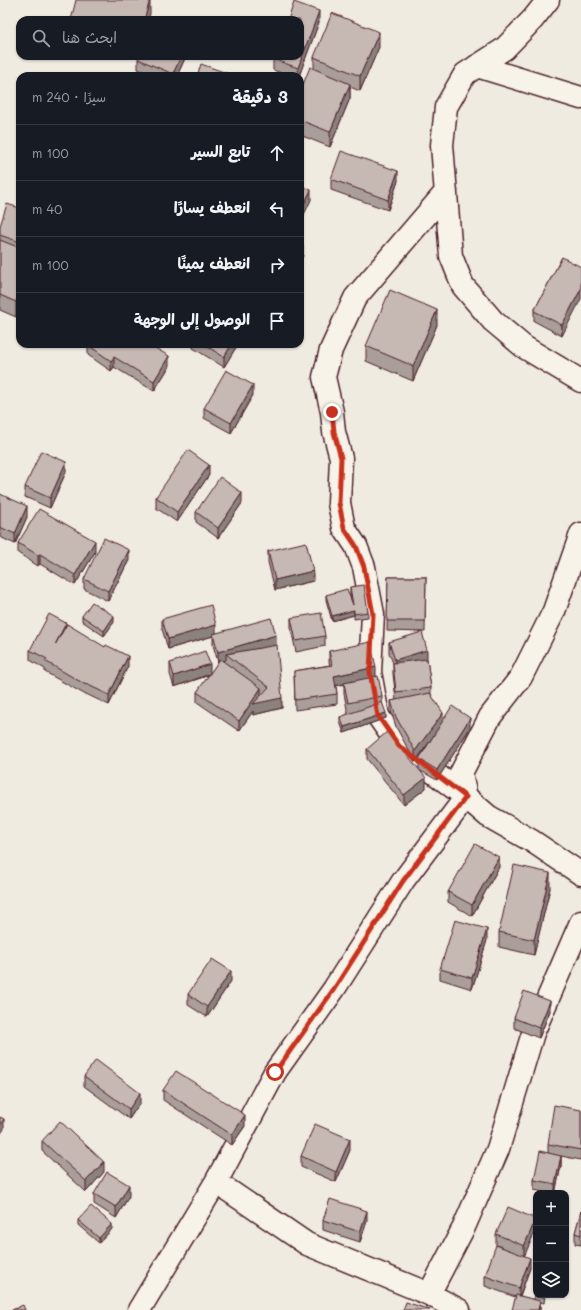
<!DOCTYPE html>
<html lang="ar">
<head>
<meta charset="utf-8">
<style>
	:root { --surface:#171b24; --page:#242831; --text:#f1f3f6; --muted:#9ea1a6; --line:#363941 }
	body { margin:0; font-family:Mali,"Playpen Sans Arabic",sans-serif; background:var(--page); color:var(--text); direction:rtl }
	.controls { position:absolute; right:12px; bottom:12px; display:grid; overflow:hidden; border-radius:8px; box-shadow:0 1px 3px #0004 }
	.controls button { width:36px; height:36px; display:grid; place-items:center; padding:0; border:0; border-bottom:1px solid var(--line); background:var(--surface); color:var(--text); font:20px sans-serif }
	.stop { position:absolute; width:12px; height:12px; margin:-9px; border:3px solid #c8321e; border-radius:50%; background:#fff }
	.stop.end { background:#c8321e; border-color:#fff; box-shadow:0 1px 4px #0008 }
	.list { margin:0; padding:0; list-style:none }
	h2 { display:flex; justify-content:space-between; align-items:center; height:52px; margin:0; padding:0 16px; font-size:17px }
	h2 small { font-size:13px; font-weight:400; color:var(--muted) }
	.list li { display:grid; grid-template-columns:26px 1fr auto; gap:12px; align-items:center; box-sizing:border-box; height:56px; padding:0 16px; border-top:1px solid var(--line) }
	.list b { display:block; font-size:15px; white-space:nowrap }
	.list em { font-size:13px; font-style:normal; color:var(--muted) }
	.icon { flex:none; width:22px; height:22px; fill:none; stroke:currentColor; stroke-width:2; stroke-linecap:round; stroke-linejoin:round }
	.map { position:relative; flex:none; width:581px; height:1310px; overflow:hidden; direction:ltr }
	.search { position:absolute; background:var(--surface); box-shadow:0 1px 3px #0004; left:16px; top:16px; width:288px; height:44px; display:flex; align-items:center; gap:10px; box-sizing:border-box; padding:0 14px; border-radius:12px; color:var(--muted); font-size:15px }
	.panel { position:absolute; background:var(--surface); box-shadow:0 1px 3px #0004; left:16px; top:72px; width:288px; height:276px; border-radius:12px; direction:rtl }
	.map>svg:first-child { display:block }
</style>
</head>
<body>
<div class="map">
<svg width="581" height="1310" viewBox="0 0 581 1310">
	<rect width="100%" height="100%" fill="#f0ebe0"/>
	<filter id="ink" filterUnits="userSpaceOnUse"><feTurbulence type="fractalNoise" baseFrequency=".025" numOctaves="2"/><feDisplacementMap in="SourceGraphic" scale="8" xChannelSelector="R" yChannelSelector="G"/><feConvolveMatrix kernelMatrix="1 2 1 2 8 2 1 2 1" color-interpolation-filters="sRGB"/></filter>
	<g filter="url(#ink)">
		<g fill="none" stroke-linecap="round" stroke-linejoin="round">
			<g stroke="#4a1f2b" stroke-width="25">
				<path id="street" d="M548,0L533,19L504,49L465,74L446,107L442,145L451,256L463,286L493,321L524,347L581,381
					M477,66L581,98
					M581,534L554,611L521,677L490,717L461,773L466,797L488,816L532,841L581,874
					M216,1182L307,1244L429,1294L459,1310
					M429,1294L464,1227L498,1149L533,1033L581,922
					M139,1310L216,1182L275,1072L334,989L403,881L466,797L399,746L378,716L370,672L373,614L364,567L356,546L344,528L339,503L341,458L334,432L332,412L324,377L331,350L355,298L446,192"/>
			</g>
			<use href="#street" stroke="#f7f3e8" stroke-width="22"/>
		</g>
		<path fill="#aa9e9a" stroke="#4a1f2b" d="M319,22L299,76H290L273,70V59Z
			M379,47L360,91L350,87V98L330,147L300,135V92L314,69V57Z
			M186,56L177,76H154L138,69V59Z
			M331,179L398,181L388,210L331,190Z
			M20,208V308L16,317L0,310V226Z
			M562,257V336L534,321V311Z
			M437,325L413,381L366,361V346Z
			M193,344H238L224,367L193,348Z
			M88,345L169,367L154,391L114,367L111,371L88,355Z
			M253,395L231,433L204,418V408Z
			M66,472L50,508L25,497V487Z
			M209,475L177,522L156,508V497Z
			M0,494L27,517L15,544L0,537Z
			M242,503L218,538L196,522V512Z
			M18,543L95,552L75,585L40,564L38,566L18,553Z
			M268,551L313,581L275,590L268,562Z
			M129,560L108,601L84,589V579Z
			M388,577H426L425,632L387,631Z
			M350,587L368,612V617L354,619V615L332,621L326,600V595L351,600L350,593Z
			M82,616L114,622L104,636L82,621Z
			M291,618L325,636V646L296,652L291,629Z
			M162,619L216,633L276,645L282,708L253,715V711L239,731L197,702V692L210,675L174,687L170,674V663L210,674L218,662L213,645V636L168,649L162,629Z
			M66,626L128,666L109,705L86,694V695L45,672V669L30,660V650Z
			M389,642L427,659L431,688V694L443,721L470,728L437,780L419,770L426,788L404,805L367,759V749L419,769V759L432,738L415,762L396,727L391,711V701L396,700L393,674V663L389,653Z
			M329,651L376,677L382,696V703L386,718L344,733L340,722V717L353,713L348,714L344,694V684L336,686L337,694V704L295,710L294,671L330,665L329,662Z
			M499,867L472,916L448,902V892Z
			M550,888L534,955L499,947V932Z
			M487,940L472,989L440,979V969Z
			M231,981L207,1017L188,1005V994Z
			M550,1011L539,1038L514,1028V1018Z
			M84,1076L140,1103L129,1119L84,1086Z
			M163,1090L245,1126L232,1145L163,1100Z
			M581,1110V1160L561,1156V1166L555,1193H547L534,1190V1180L548,1153V1144Z
			M42,1141L104,1172L86,1192L42,1151Z
			M350,1150L336,1182L301,1167V1156Z
			M94,1194L129,1196L116,1218L94,1204Z
			M581,1211V1245L575,1244V1233Z
			M78,1220L112,1229L99,1243L78,1225Z
			M323,1220L367,1221L360,1242L323,1230Z
			M536,1229L524,1255L530,1268L520,1296L534,1300V1296L545,1295L544,1303L540,1302V1310L515,1297L485,1286V1276L503,1247L496,1245V1234Z"/>
		<path fill="#8b817d" stroke="#4a1f2b" d="M150,0V14L148,20H144Z
			M319,11V22L299,76H298V68Z
			M379,32V47L360,91V76Z
			M181,56H186L177,76H173V74Z
			M350,84V98L330,147V132Z
			M398,171V181L388,210V200Z
			M311,190V200L300,223V212Z
			M303,246V256L300,261V251Z
			M581,289V299L562,336V325Z
			M20,293V308L16,317V302Z
			M437,310V325L413,381V366Z
			M232,344H238L224,367V357Z
			M169,356V367L154,391V381Z
			M114,357V367L111,371V361Z
			M253,385V395L231,433V423Z
			M66,462V472L50,508V498Z
			M209,465V475L177,522V512Z
			M242,493V503L218,538V528Z
			M27,506V517L15,544V534Z
			M95,541V552L75,585V575Z
			M129,550V560L108,601V591Z
			M40,554V564L38,566V555Z
			M313,571V581L275,590V580Z
			M354,610V615L332,621V616Z
			M114,616V622L104,636V631Z
			M66,623V633L55,645Z
			M216,625V635L213,634V636L168,649V639Z
			M276,635V646L226,654V660L218,663V652Z
			M427,650V660L395,670V660Z
			M128,656V666L109,705V695Z
			M210,664V674L174,687V676Z
			M376,667V677L334,686V676Z
			M261,688V698H282V708L253,715V711L239,731V721Z
			M386,713V718L344,733V727Z
			M443,713V723L415,762V751Z
			M470,718V728L437,780V770Z
			M426,778V788L404,805V795Z
			M499,857V867L472,916V905Z
			M550,873V888L534,955V940Z
			M487,929V940L472,989V978Z
			M231,971V981L207,1017V1007Z
			M550,1001V1011L539,1038V1028Z
			M140,1093V1103L129,1119V1109Z
			M245,1115V1126L232,1145V1135Z
			M4,1119V1129L0,1135V1125Z
			M350,1139V1150L336,1182V1172Z
			M561,1156V1166L555,1193V1184Z
			M104,1162V1172L86,1192V1181Z
			M129,1185V1196L116,1218V1207Z
			M367,1211V1221L360,1242V1232Z
			M536,1219V1229L524,1257V1246Z
			M112,1224V1229L99,1243V1238Z
			M530,1258V1268L519,1298V1288Z
			M540,1301V1310H538Z"/>
		<path fill="#c6b8b3" stroke="#4a1f2b" d="M76,0H150L144,20H71Z
			M294,2L319,11L298,68L273,59L274,56H300V20H288Z
			M332,13L379,32L360,76L314,57Z
			M139,56H181L173,74L138,59Z
			M201,64L235,76H197Z
			M310,67L350,84L330,132L300,120V92Z
			M135,71L143,76H131Z
			M341,151L398,171L388,200L331,179Z
			M300,185L311,190L300,212Z
			M7,204L20,208V242L0,235V226Z
			M0,240L20,248V293L16,302L0,295Z
			M300,243L303,246L300,251Z
			M562,257L581,267V289L562,325L534,311Z
			M390,290L437,310L413,366L366,346Z
			M88,344H148L169,356L154,381L114,357L111,361L88,345Z
			M203,344H232L224,357Z
			M226,370L253,385L231,423L204,408Z
			M188,450L209,465L177,512L156,497Z
			M41,451L66,462L50,498L25,487Z
			M220,477L242,493L218,528L196,512Z
			M0,494L27,506L15,534L0,527Z
			M39,509L95,541L75,575L40,554L38,555L18,543Z
			M104,538L129,550L108,591L84,579Z
			M306,542L313,571L275,580L268,551Z
			M388,577H426L425,621H387Z
			M364,585L368,612L354,614V610L332,616L326,595L347,589L353,605L350,587Z
			M92,602L114,616L104,631L82,616Z
			M211,605L216,625L168,639L162,619Z
			M321,613L325,636L296,641L291,618Z
			M49,614L66,623L55,645L67,624L105,647L106,645L128,656L109,695L86,684V685L45,661L47,659L30,650Z
			M271,618L276,635L218,652L213,634Z
			M422,632L427,650L395,660L389,642Z
			M370,642L376,667L334,676L337,694L295,700L294,671L332,665L329,651Z
			M277,645L282,698L253,704L269,687L226,654Z
			M205,651L210,664L174,676L170,663Z
			M220,659L261,688L239,721L197,692Z
			M427,659L431,688L396,692L393,663Z
			M378,676L382,696L348,703L344,683Z
			M430,693L443,713L415,751L396,717L391,701Z
			M382,702L386,713L344,727L340,717Z
			M452,706L470,718L437,770L419,759Z
			M388,731L426,778L404,795L367,749Z
			M475,844L499,857L472,905L448,892Z
			M514,865L550,873L534,940L499,932Z
			M455,920L487,929L472,978L440,969Z
			M212,959L231,971L207,1007L188,994Z
			M524,991L550,1001L539,1028L514,1018Z
			M96,1060L140,1093L129,1109L84,1076Z
			M176,1071L245,1115L232,1135L163,1090Z
			M554,1105L581,1110V1150L548,1144Z
			M0,1117L4,1119L0,1125Z
			M60,1121L104,1162L86,1181L42,1141Z
			M315,1124L350,1139L336,1172L301,1156Z
			M540,1151L561,1156L555,1184L534,1180Z
			M107,1172L129,1185L116,1207L94,1194Z
			M330,1199L367,1211L360,1232L323,1220Z
			M91,1206L112,1224L99,1238L78,1220Z
			M508,1207L536,1219L524,1246L496,1234Z
			M581,1211V1235L575,1233Z
			M496,1245L530,1258L519,1288L485,1276Z
			M536,1287V1295H544V1297L534,1296Z
			M516,1295L540,1301L538,1310H512Z
			M406,1302L430,1310H403Z
			M23,1305L25,1310H12Z"/>
	</g>
	<g fill="none" stroke-linecap="round" stroke-linejoin="round" filter="url(#ink)">
		<path stroke="#c8321e" stroke-width="5" d="M275,1072L334,989L403,881L466,797L399,746L378,716L370,672L373,614L364,567L356,546L344,528L339,503L341,458L334,432L332,412"/>
	</g>
</svg>
<div class="controls">
<button>+</button>
<button>−</button>
<button><svg class="icon" aria-label="layers" viewBox="0 0 24 24"><path d="M12 4l9 5-9 5-9-5zM3 14l9 5 9-5"/></svg></button>
</div>
<div class="stop" style="left:275px;top:1072px"></div>
<div class="stop end" style="left:332px;top:412px"></div>
<div class="search"><svg class="icon" aria-label="search" viewBox="0 0 24 24"><circle cx="10" cy="10" r="6"/><path d="M15 15l6 6"/></svg>ابحث هنا</div>
<section class="panel">
<h2>3 دقيقة<small>سيرًا · 240 m</small></h2>
<ul class="list">
<li><svg class="icon" aria-label="ahead" viewBox="0 0 24 24"><path d="M12 20V5M6 11l6-6 6 6"/></svg><div><b>تابع السير</b></div><em>100 m</em></li>
<li><svg class="icon" aria-label="left" viewBox="0 0 24 24"><path d="M17 20v-9H6M10 6l-5 5 5 5"/></svg><div><b>انعطف يسارًا</b></div><em>40 m</em></li>
<li><svg class="icon" aria-label="right" viewBox="0 0 24 24"><path d="M7 20v-9h11M14 6l5 5-5 5"/></svg><div><b>انعطف يمينًا</b></div><em>100 m</em></li>
<li><svg class="icon" aria-label="arrive" viewBox="0 0 24 24"><path d="M6 21V4h12l-3 4 3 4H6"/></svg><div><b>الوصول إلى الوجهة</b></div></li>
</ul>
</section>
</div>
</body>
</html>
